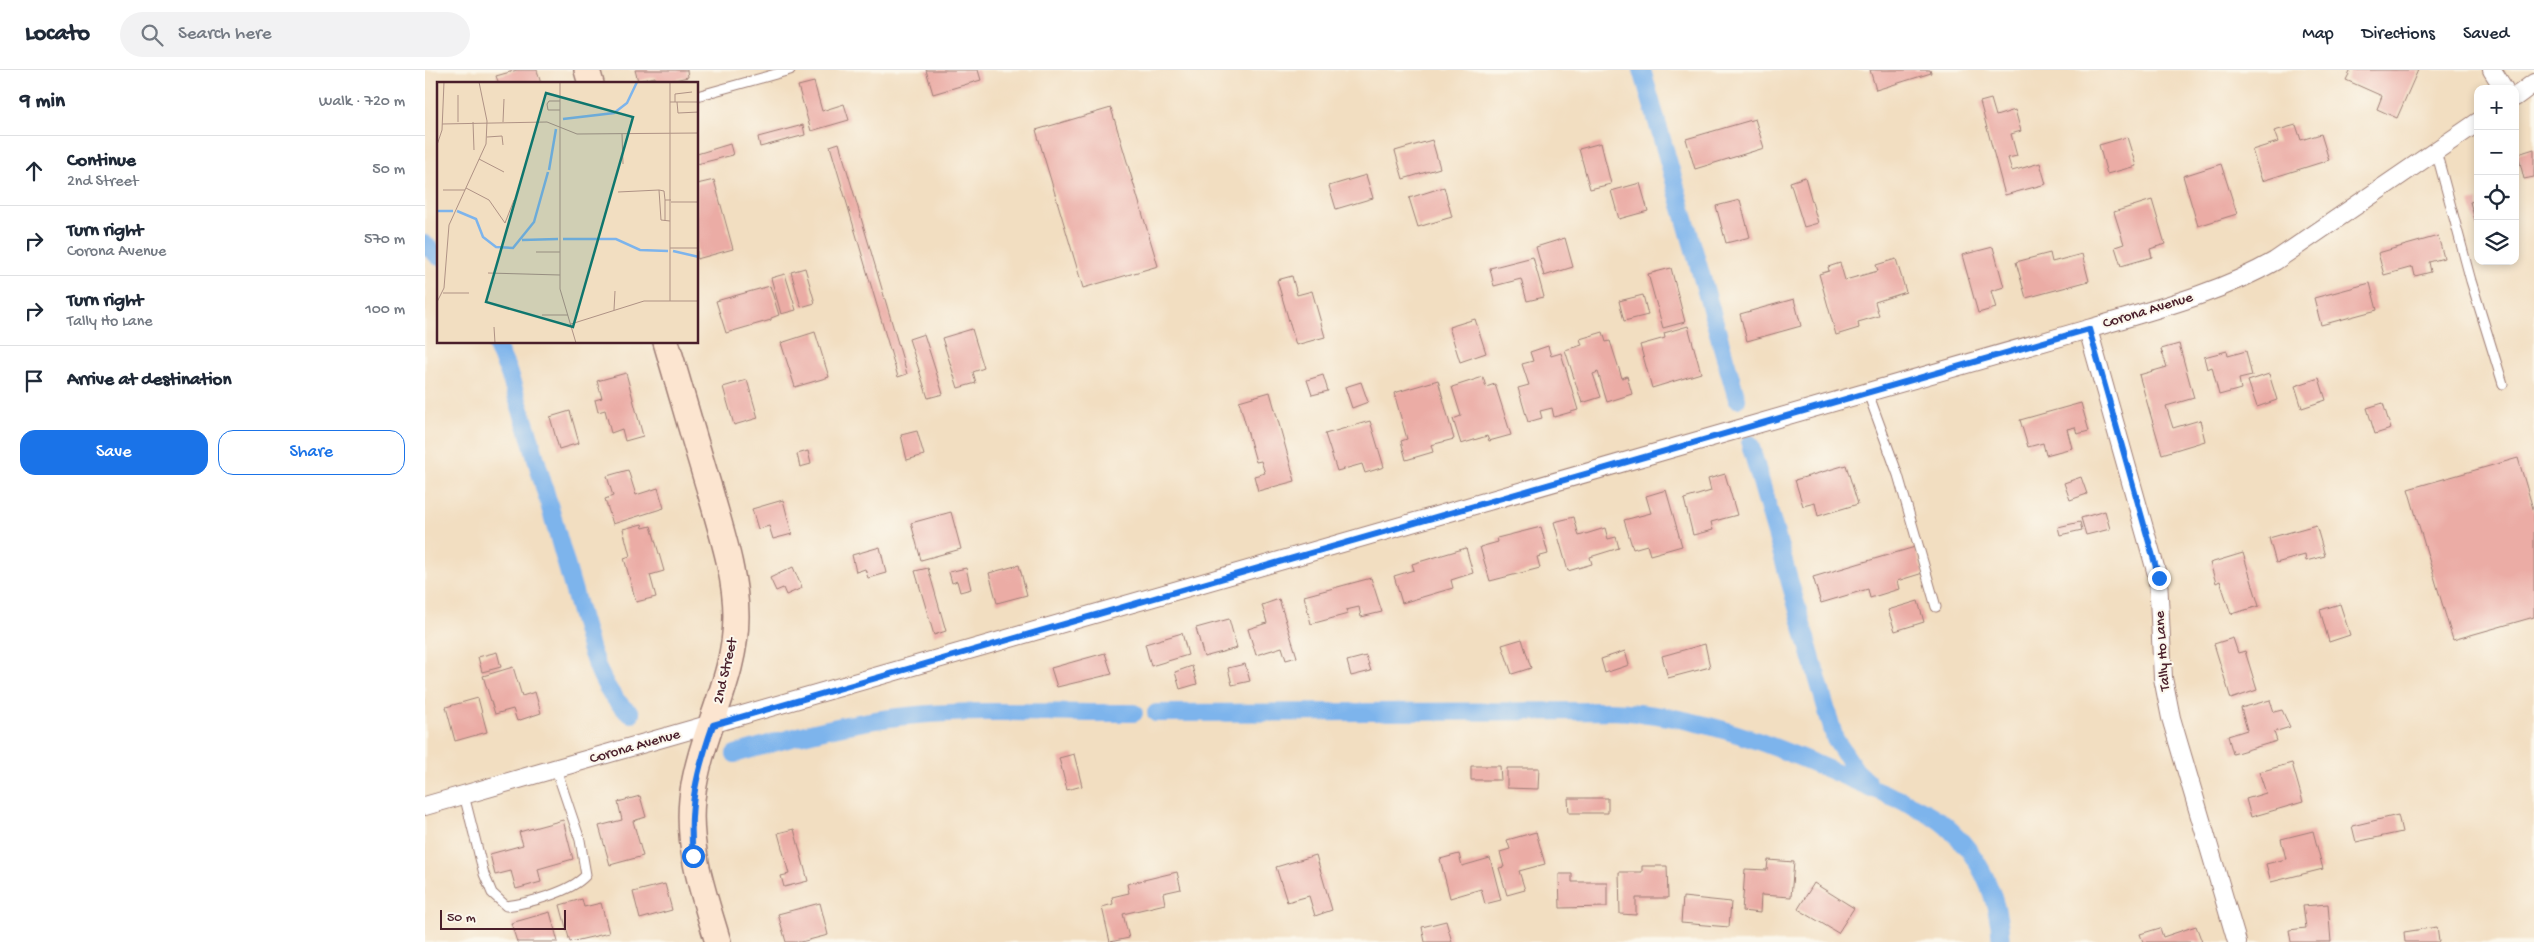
<!DOCTYPE html>
<html lang="en">
<head>
<meta charset="utf-8">
<style>
	:root { --surface:#fff; --page:#f2f2f3; --text:#1f2937; --muted:#747a83; --line:#e0e1e3; --accent:#1a73e8 }
	body { margin:0; font-family:"Gochi Hand",sans-serif; background:var(--page); color:var(--text) }
	.controls { position:absolute; right:15px; top:15px; display:grid; overflow:hidden; border-radius:10px; box-shadow:0 2px 8px #0003 }
	.controls button { width:45px; height:45px; display:grid; place-items:center; padding:0; border:0; border-bottom:1px solid var(--line); background:var(--surface); color:var(--text); font:25px sans-serif }
	.scale { position:absolute; left:15px; bottom:12px; width:126px; box-sizing:border-box; padding-left:5px; border:2px solid #4a1f2b; border-top:0; font-size:14px; line-height:18px; white-space:nowrap; color:#4a1f2b; -webkit-text-stroke:4px #fbf7ec; paint-order:stroke }
	.stop { position:absolute; width:15px; height:15px; margin:-11px; border:4px solid #1a73e8; border-radius:50%; background:#fff }
	.stop.end { background:#1a73e8; border-color:#fff; box-shadow:0 1px 5px #0008 }
	.list { margin:0; padding:0; list-style:none }
	h2 { display:flex; justify-content:space-between; align-items:center; height:65px; margin:0; padding:0 20px; font-size:21px }
	h2 small { font-size:16px; font-weight:400; color:var(--muted) }
	.list li { display:grid; grid-template-columns:32px 1fr auto; gap:15px; align-items:center; box-sizing:border-box; height:70px; padding:0 20px; border-top:1px solid var(--line) }
	.list b { display:block; font-size:19px; white-space:nowrap }
	.list p { margin:0; font-size:16px; white-space:nowrap; color:var(--muted) }
	.list em { font-size:16px; font-style:normal; color:var(--muted) }
	.actions { display:flex; gap:10px; padding:15px 20px }
	.actions a { flex:1; padding:11px 0; border:1px solid var(--accent); border-radius:15px; text-align:center; font-size:18px; color:var(--accent) }
	.actions .main { background:var(--accent); color:#fff }
	.icon { flex:none; width:28px; height:28px; fill:none; stroke:currentColor; stroke-width:2; stroke-linecap:round; stroke-linejoin:round }
	.map { position:relative; flex:none; width:2109px; height:872px; overflow:hidden }
	header { display:flex; align-items:center; gap:30px; box-sizing:border-box; height:70px; padding:0 25px; background:var(--surface); border-bottom:1px solid var(--line) }
	header strong { font-size:24px }
	nav { display:flex; gap:28px; margin-inline-start:auto; font-size:18px }
	.search { width:350px; height:45px; background:var(--page); display:flex; align-items:center; gap:12px; box-sizing:border-box; padding:0 18px; border-radius:28px; color:var(--muted); font-size:19px }
	main { display:flex }
	aside { flex:1; background:var(--surface) }
	.map>svg:first-child { display:block }
</style>
</head>
<body>
<header>
<strong>Locato</strong>
<div class="search"><svg class="icon" aria-label="search" viewBox="0 0 24 24"><circle cx="10" cy="10" r="6"/><path d="M15 15l6 6"/></svg>Search here</div>
<nav><a>Map</a><a>Directions</a><a>Saved</a></nav>
</header>
<main>
<aside>
<h2>9 min<small>Walk · 720 m</small></h2>
<ul class="list">
<li><svg class="icon" aria-label="ahead" viewBox="0 0 24 24"><path d="M12 20V5M6 11l6-6 6 6"/></svg><div><b>Continue</b><p>2nd Street</p></div><em>50 m</em></li>
<li><svg class="icon" aria-label="right" viewBox="0 0 24 24"><path d="M7 20v-9h11M14 6l5 5-5 5"/></svg><div><b>Turn right</b><p>Corona Avenue</p></div><em>570 m</em></li>
<li><svg class="icon" aria-label="right" viewBox="0 0 24 24"><path d="M7 20v-9h11M14 6l5 5-5 5"/></svg><div><b>Turn right</b><p>Tally Ho Lane</p></div><em>100 m</em></li>
<li><svg class="icon" aria-label="arrive" viewBox="0 0 24 24"><path d="M6 21V4h12l-3 4 3 4H6"/></svg><div><b>Arrive at destination</b></div></li>
</ul>
<div class="actions"><a class="main">Save</a><a>Share</a></div>
</aside>
<div class="map">
<svg width="2109" height="872" viewBox="0 0 2109 872">
	<rect width="100%" height="100%" fill="#fbf7ec"/>
	<filter id="ink" filterUnits="userSpaceOnUse"><feTurbulence type="fractalNoise" baseFrequency=".02" numOctaves="2"/><feDisplacementMap in="SourceGraphic" scale="10" xChannelSelector="R" yChannelSelector="G"/><feConvolveMatrix kernelMatrix="1 2 1 2 8 2 1 2 1" color-interpolation-filters="sRGB"/></filter>
	<filter id="wash" filterUnits="userSpaceOnUse"><feTurbulence type="fractalNoise" baseFrequency=".0096" numOctaves="4" result="noise"/><feDisplacementMap in="SourceGraphic" scale="20" xChannelSelector="R" yChannelSelector="G"/><feGaussianBlur stdDeviation="1.12" result="paint"/><feColorMatrix in="noise" values="0 0 0 0 0 0 0 0 0 0 0 0 0 0 0 0 0 1.4 0 .05"/><feComposite in="paint" operator="in"/></filter>
	<g filter="url(#wash)">
		<rect width="100%" height="100%" fill="#f2dec1"/>
		<g fill="none" stroke-linecap="round" stroke-linejoin="round">
			<path stroke="#7db4ec" stroke-width="18" d="M1217,0L1312,329
				M0,174L14,187
				M70,272L83,301L103,361L166,581C175,605 184,628 206,644
				M1325,374L1410,669L1431,701L1443,712
				M731,643L1185,641C1280,644 1357,679 1442,716C1469,728 1498,737 1520,755C1555,785 1574,827 1576,872
				M310,684C370,666 430,650 492,645C562,639 639,644 709,643"/>
		</g>
		<g id="blocks">
			<path fill="#ebaca5" d="M92,0H112L116,14H74L71,6Z
				M210,0H262L263,7L231,14L230,7L213,11Z
				M501,0H553L556,10L508,24Z
				M1445,0H1505L1506,3L1451,20Z
				M1926,0H1993L1972,48L1952,39L1957,26L1921,10Z
				M389,12L397,41L419,34L424,50L386,61L373,16Z
				M1566,29L1571,46L1590,40L1596,61L1586,64L1592,86L1583,88L1587,101L1615,93L1621,114L1580,125L1555,32Z
				M686,38L733,196L658,218L611,60Z
				M1330,49L1339,78L1270,99L1261,69Z
				M378,55L380,65L335,77L333,67Z
				M1871,55L1876,70L1896,64L1904,90L1837,111L1827,80L1853,72L1849,61Z
				M1702,67L1711,96L1682,104L1674,75Z
				M1007,70L1015,98L978,109L970,81Z
				M414,73L482,304L473,307L405,76Z
				M1176,73L1186,114L1165,119L1154,79Z
				M305,74L308,85L272,94V84Z
				M2109,79V107L2099,109L2093,84Z
				M1796,94L1812,144L1773,156L1758,106Z
				M941,105L948,128L911,139L904,116Z
				M1380,107L1393,153L1379,157L1365,112Z
				M289,110L308,179L272,189V114Z
				M1215,113L1223,141L1194,149L1186,121Z
				M1019,117L1027,147L993,157L984,128Z
				M1315,130L1325,167L1301,173L1291,136Z
				M1727,130L1740,174L1725,179L1727,187L1696,196L1690,177L1699,174L1689,142Z
				M2053,130V157H2052L2045,132Z
				M2013,166L2019,188L2004,192L2006,202L1990,206L1988,197L1959,205L1953,183Z
				M1140,168L1148,197L1119,206L1111,177Z
				M1568,177L1579,217L1566,221L1571,238L1553,243L1537,185Z
				M1625,183L1627,192L1657,184L1664,211L1601,228L1591,192Z
				M1108,187L1119,227L1102,231L1096,209L1069,216L1065,198Z
				M1471,189L1481,222L1450,232L1454,246L1433,252L1434,258L1411,265L1394,204L1404,201L1403,197L1415,193L1420,210L1453,201L1451,195Z
				M380,198L390,233L376,237L366,202Z
				M1246,198L1260,252L1238,258L1223,204Z
				M360,204L371,240L356,244L346,208Z
				M867,206L872,225L887,221L900,267L871,275L852,210Z
				M1945,213L1952,240L1896,255L1889,228Z
				M345,216L354,245L346,248V250L301,263L291,231Z
				M1218,225L1223,245L1199,251L1194,231Z
				M1369,229L1376,256L1322,271L1315,244Z
				M1050,249L1061,283L1035,292L1024,257Z
				M1263,256L1276,303L1227,318L1215,275L1240,268L1239,263Z
				M547,259L559,298L548,302L551,313L533,318L517,268Z
				M390,262L404,307L370,317L356,273Z
				M1178,262L1181,272L1185,271L1197,308L1202,306L1207,324L1182,332L1173,302L1168,304L1176,327L1157,333L1140,280L1157,275L1155,269Z
				M499,264L518,324L503,328L484,269Z
				M1754,274L1769,328L1741,336L1748,358L1775,350L1780,371L1737,384L1714,305L1742,297L1736,279Z
				M1123,276L1126,286L1136,283L1153,340L1129,347L1127,338L1115,341L1117,348L1103,352L1093,318L1104,315L1097,294L1108,291L1105,282Z
				M1802,281L1803,286L1821,281L1827,306L1814,309L1816,319L1794,325L1787,297L1782,299L1779,287Z
				M201,303L218,366L200,371L197,359L186,363L180,340L173,342L170,330L177,328L172,311Z
				M1844,304L1852,330L1832,337L1823,311Z
				M898,305L903,321L887,325L882,310Z
				M1058,307L1061,317L1070,314L1086,365L1064,371L1062,366L1036,374L1028,349L1036,346L1027,317Z
				M1894,308L1901,330L1877,338L1870,316Z
				M322,310L333,348L309,355L298,317Z
				M1013,310L1029,369L1006,375L1008,382L981,390L976,371L982,369L969,323Z
				M936,312L943,332L927,338L920,317Z
				M845,322L870,411L833,421L829,406L840,403L836,391L831,392L814,331Z
				M1656,333L1664,361L1652,364L1650,357L1642,359L1647,378L1621,385L1618,373L1603,377L1595,350Z
				M1958,333L1966,359L1950,364L1942,338Z
				M145,341L154,373L134,379L125,347Z
				M945,351L959,397L940,403L937,394L912,401L900,364Z
				M492,361L499,385L482,390L476,365Z
				M383,381L386,394L375,397L372,384Z
				M2093,388L2109,442V547L2028,570L1983,419Z
				M1421,395L1433,434L1393,446L1390,433L1378,436L1370,410Z
				M203,400L211,425L233,418L239,438L188,454L180,429L188,426L182,406Z
				M1300,404L1312,445L1286,452L1288,460L1268,465L1259,429L1286,421L1283,409Z
				M1656,407L1662,424L1645,430L1639,413Z
				M1241,420L1257,476L1225,485L1222,475L1208,479L1199,450L1226,443L1221,426Z
				M358,430L367,464L348,469L344,456L333,459L327,439Z
				M1680,441L1685,459L1661,465L1656,448Z
				M526,442L536,479L496,490L486,453Z
				M1149,447L1154,466L1180,458L1183,469L1191,467L1194,478L1165,487L1167,494L1143,501L1129,452Z
				M1655,452L1657,460L1635,465L1633,457Z
				M217,454L218,458L226,456L239,501L225,505L231,527L211,532L199,488L205,486L198,459Z
				M1891,455L1900,486L1881,491L1880,485L1851,493L1844,468Z
				M1116,457L1123,484L1112,487L1115,498L1065,511L1055,477L1073,472L1072,468Z
				M455,477L461,503L443,508L440,499L431,502L427,485Z
				M1490,477L1498,503L1472,511L1474,519L1445,528L1443,519L1396,533L1388,507Z
				M1041,478L1048,503L1026,510L1028,518L977,533L969,506L989,500L987,494Z
				M1818,483L1834,536L1806,544L1795,511L1791,513L1785,493Z
				M594,495L602,525L572,533L564,503Z
				M368,497L377,518L361,525L358,518L351,521L345,508Z
				M503,498L521,561L509,565L490,501Z
				M541,498L546,519L535,522L532,511L527,513L524,502Z
				M946,508L957,542L936,547L934,537L921,540L923,544L886,554L879,526Z
				M854,529L872,587L861,590L857,577L831,585L823,559L842,553L837,535Z
				M1493,531L1499,552L1470,561L1463,540Z
				M1915,534L1925,565L1904,572L1895,540Z
				M804,549L812,578L779,587L771,558Z
				M757,563L763,585L726,596L720,574Z
				M1808,568L1813,583L1820,581L1832,620L1806,629L1789,574Z
				M1097,569L1106,598L1087,604L1077,575Z
				M1280,574L1285,597L1243,608L1237,586Z
				M1200,581L1204,595L1180,603L1176,589Z
				M72,582L76,597L57,602L53,587Z
				M680,583L687,604L632,617L626,598Z
				M941,586L946,601L926,606L922,591Z
				M820,594L825,611L807,615L803,598Z
				M767,596L772,614L755,619L750,602Z
				M88,597L97,626L110,622L116,643L92,651L88,639L70,644L58,606Z
				M53,628L62,662L30,671L21,637Z
				M1845,630L1849,642L1857,640L1865,657L1849,662L1852,671L1808,684L1803,666L1822,660L1816,638Z
				M649,684L657,716L642,720L634,688Z
				M1867,693L1878,732L1826,747L1821,729L1841,723L1834,702Z
				M1046,696H1075L1076,710H1046Z
				M1082,698H1114L1113,719L1082,718Z
				M215,726L221,747L208,751L218,786L185,795L174,756L197,750L193,732Z
				M1143,728H1183V743H1144Z
				M1973,745L1977,762L1931,772L1927,756Z
				M138,750L148,789L113,799L116,812L91,819L86,801L70,805L65,784L98,775L94,762Z
				M369,759L383,811L359,817L356,806L364,804L353,763Z
				M1888,761L1898,799L1846,812L1841,794L1861,789L1856,769Z
				M1111,762L1120,794L1094,801L1100,820L1082,825L1074,798L1079,797L1075,782L1085,779L1082,770Z
				M1034,784L1037,796L1065,788L1076,830L1060,834L1056,819L1025,828L1015,789Z
				M891,785L907,840L890,846L884,826L862,832L851,797Z
				M1343,790L1369,792L1366,827L1336,825L1335,843L1317,841L1320,799L1342,800Z
				M1217,796H1242L1243,828H1211V845L1195,844L1194,802H1217Z
				M752,802L756,819L738,823L740,834L698,844L704,868L685,872L677,837L688,834L687,827L704,823L702,814Z
				M1134,804H1147V812H1182V837L1135,838Z
				M1389,813L1429,838L1413,863L1373,839Z
				M240,814L247,840L215,849L208,822Z
				M1258,827L1306,832L1304,857L1256,853Z
				M157,829L159,837L176,833L184,863L145,872L135,835Z
				M395,833L403,865L376,872H361L353,844Z
				M1903,834L1906,872H1866L1864,860L1881,858L1878,836Z
				M125,842L133,872H92L86,853Z
				M1021,851L1027,872H1000L997,857Z
				M1771,856L1777,872H1718L1715,864L1735,858L1738,867Z
				M2012,857L2014,872H1980L1979,862Z"/>
		</g>
	</g>
	<g filter="url(#ink)">
		<use href="#blocks" fill-opacity="0" stroke="#9e7e76" stroke-width="1"/>
		<g fill="none" stroke-linecap="round" stroke-linejoin="round">
			<g stroke="#9e7e76" stroke-width="11">
				<path id="lane" d="M272,26L365,0
					M2011,81L2046,211L2078,314
					M1443,323L1473,405L1511,537
					M39,725L59,804L67,823L81,836C104,833 146,822 161,805L155,770L131,699"/>
			</g>
			<g stroke="#9e7e76" stroke-width="20">
				<path id="street" d="M2067,0L2079,19
					M2090,27L2109,13
					M1663,259L1733,508L1738,608L1746,648L1812,872
					M0,736L1663,259C1727,240 1793,224 1850,191L2053,52"/>
			</g>
			<g stroke="#9e7e76" stroke-width="28">
				<path id="secondary" d="M162,0L166,14
					M241,272C256,322 270,372 285,421C296,461 311,504 311,546C311,611 274,665 267,729C262,779 279,825 293,872"/>
			</g>
			<use href="#lane" stroke="#fff" stroke-width="9"/>
			<use href="#street" stroke="#fff" stroke-width="18"/>
			<use href="#secondary" stroke="#fce5d0" stroke-width="25"/>
		</g>
	</g>
	<g fill="none" stroke-linecap="round" stroke-linejoin="round" filter="url(#ink)">
		<path stroke="#1a73e8" stroke-width="6" d="M268,786C263,736 272,701 288,655L1664,259L1734,508"/>
	</g>
	<g text-anchor="middle" dominant-baseline="central" stroke-width="4" stroke-linejoin="round" paint-order="stroke">
		<g font-size="15" fill="#4a1f2b" stroke="#fbf7ec">
			<text transform="translate(1723 241) rotate(-17)">Corona Avenue</text>
			<text transform="translate(1738 581) rotate(-94)">Tally Ho Lane</text>
			<text transform="translate(301 601) rotate(-77)">2nd Street</text>
			<text transform="translate(210 677) rotate(-16)">Corona Avenue</text>
		</g>
	</g>
	<g transform="translate(12 12)">
		<rect width="261" height="261" fill="#f2dec1"/>
		<path fill="none" stroke="#7db4ec" stroke-width="2.5" d="M126,37L177,31L190,21L200,0M112,88L119,47M0,129H16M20,129L39,137L46,155L59,165L76,166L97,140L111,90M126,157H179L203,168L231,169M85,158L121,157M236,169L262,175"/>
		<path fill="none" stroke="#af9285" stroke-width="1" d="M123,0V207L139,261M233,0V219M233,20H262M238,20V12L255,10M240,20L241,31L262,30M123,28H111L110,22L112,19H123M21,40V13M36,40L37,68M66,40L67,17M5,42L110,40L140,52L262,51M185,52L186,82M50,55L65,54L66,63M0,63L5,48L7,0M42,77L67,90M29,106L52,118L68,141L77,118M6,108H28M181,110L222,108M228,118V139M234,120H262M233,139L224,138L222,108L227,109L228,118H234M233,166H262M99,170H123M51,191L123,193M6,211H32M0,220L7,206L12,143L49,62L50,39L42,0M177,228L178,209M105,233H131M134,242L207,219H262M57,245L58,261"/>
		<path fill="#0f766e" fill-opacity="0.15" stroke="#0f766e" stroke-width="2.5" d="M109,11L196,35L136,245L49,220Z"/>
		<rect width="261" height="261" fill="none" stroke="#4a1f2b" stroke-width="2.5"/>
	</g>
</svg>
<div class="controls">
<button>+</button>
<button>−</button>
<button><svg class="icon" aria-label="locate" viewBox="0 0 24 24"><circle cx="12" cy="12" r="6"/><path d="M12 2v4M12 18v4M2 12h4M18 12h4"/></svg></button>
<button><svg class="icon" aria-label="layers" viewBox="0 0 24 24"><path d="M12 4l9 5-9 5-9-5zM3 14l9 5 9-5"/></svg></button>
</div>
<div class="scale">50 m</div>
<div class="stop" style="left:268px;top:786px"></div>
<div class="stop end" style="left:1734px;top:508px"></div>
</div>
</main>
</body>
</html>
